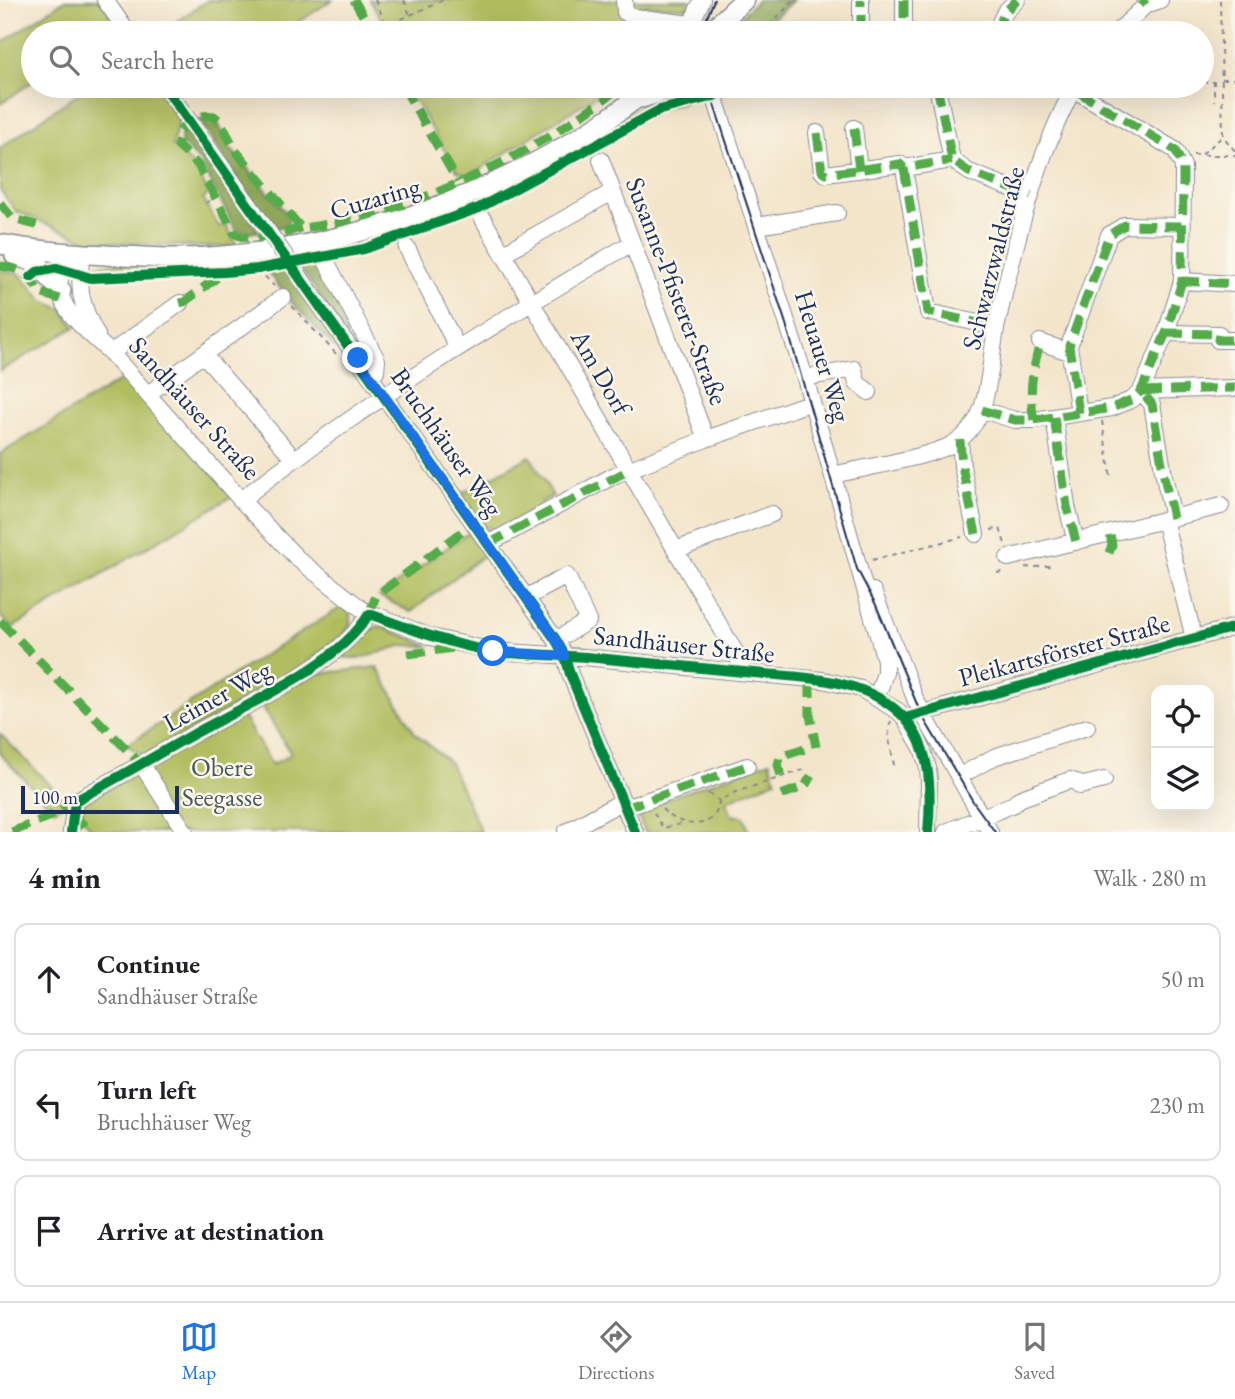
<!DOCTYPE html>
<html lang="en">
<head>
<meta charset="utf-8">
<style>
	:root { --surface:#fff; --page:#f6f6f6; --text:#202124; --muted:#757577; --line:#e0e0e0; --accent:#1a73e8 }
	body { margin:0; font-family:"EB Garamond",serif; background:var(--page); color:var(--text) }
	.controls { position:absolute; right:21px; bottom:21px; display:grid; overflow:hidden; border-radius:14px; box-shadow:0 7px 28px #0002 }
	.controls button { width:63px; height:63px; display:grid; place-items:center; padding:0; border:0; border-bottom:2px solid var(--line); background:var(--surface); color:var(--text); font:35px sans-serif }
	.scale { position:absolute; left:21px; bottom:18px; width:158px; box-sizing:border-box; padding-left:7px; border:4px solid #1b2f5e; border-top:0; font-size:19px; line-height:24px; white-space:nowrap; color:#1b2f5e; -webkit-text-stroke:5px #fbf7ec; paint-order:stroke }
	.stop { position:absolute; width:21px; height:21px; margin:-16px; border:5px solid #1a73e8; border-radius:50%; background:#fff }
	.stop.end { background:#1a73e8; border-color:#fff; box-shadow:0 2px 7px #0008 }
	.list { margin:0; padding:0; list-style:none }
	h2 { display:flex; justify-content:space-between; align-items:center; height:91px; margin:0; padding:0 28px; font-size:30px }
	h2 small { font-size:23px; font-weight:400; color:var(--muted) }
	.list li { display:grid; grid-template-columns:46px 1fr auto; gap:21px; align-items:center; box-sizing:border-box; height:112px; margin:0 14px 14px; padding:0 14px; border:2px solid var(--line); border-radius:14px }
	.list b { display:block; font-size:26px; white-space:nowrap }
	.list p { margin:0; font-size:23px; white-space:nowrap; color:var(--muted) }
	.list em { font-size:23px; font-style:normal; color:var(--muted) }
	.icon { flex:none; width:38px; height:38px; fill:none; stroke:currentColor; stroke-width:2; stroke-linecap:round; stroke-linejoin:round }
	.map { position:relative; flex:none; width:1235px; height:832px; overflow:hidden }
	.search { position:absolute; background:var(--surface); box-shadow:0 7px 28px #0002; left:21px; right:21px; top:21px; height:77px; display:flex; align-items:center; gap:18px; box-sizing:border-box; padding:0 24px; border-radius:38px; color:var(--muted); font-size:26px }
	.sheet { height:469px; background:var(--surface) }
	nav { display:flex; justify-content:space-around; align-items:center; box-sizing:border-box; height:98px; border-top:2px solid var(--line); background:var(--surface); font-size:19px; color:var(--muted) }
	nav a { display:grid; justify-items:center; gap:4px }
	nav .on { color:var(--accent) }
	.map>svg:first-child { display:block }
</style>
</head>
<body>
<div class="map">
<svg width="1235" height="832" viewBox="0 0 1235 832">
	<rect width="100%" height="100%" fill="#fbf7ec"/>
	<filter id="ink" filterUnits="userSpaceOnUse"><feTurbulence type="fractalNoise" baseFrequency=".0143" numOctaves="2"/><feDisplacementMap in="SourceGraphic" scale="14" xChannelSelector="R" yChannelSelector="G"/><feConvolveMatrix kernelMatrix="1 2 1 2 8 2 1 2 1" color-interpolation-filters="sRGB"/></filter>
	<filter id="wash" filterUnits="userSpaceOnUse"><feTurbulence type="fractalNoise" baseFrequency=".00686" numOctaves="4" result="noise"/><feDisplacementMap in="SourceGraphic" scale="28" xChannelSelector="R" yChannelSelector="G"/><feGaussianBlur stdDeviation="1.57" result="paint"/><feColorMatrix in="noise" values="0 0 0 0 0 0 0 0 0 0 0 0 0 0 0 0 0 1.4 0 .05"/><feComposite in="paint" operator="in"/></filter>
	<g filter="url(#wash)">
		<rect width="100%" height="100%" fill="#f3e5ca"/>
		<path fill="#b0bd5f" stroke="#66765e" stroke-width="2" d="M65,0H100L117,24L103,33H33V81L0,104V44Z
			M208,0H332L282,33H160Z
			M370,0H690V8L645,5L641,23L644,33H390Z
			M89,86H157L179,121L172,145L195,167L209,194L203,199L219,227L226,224L237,246L202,247L87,241L16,211L0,190V148Z
			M406,86H611L477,171L467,175L457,171Z
			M683,90L684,103L660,108L484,203L420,227L329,253L255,266L193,272L89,274L93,267L98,265L359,238L649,103Z
			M0,270L20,274L43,301L62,309L75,327L0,371Z
			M126,377L233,496L12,628L0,616V454Z
			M530,456L553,496L541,502L545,510L506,530L485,528L460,494Z
			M469,532L486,553L411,612L379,596Z
			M345,605C351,613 353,621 347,630C338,643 321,652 309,661C256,696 199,725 144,756L127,745L258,659Z
			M380,626L429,646C421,648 414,645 406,645C384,648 368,662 343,657C348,641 365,630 380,626Z
			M377,667L415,733L450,763L481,832H93L79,812L81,804L241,713L272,765L291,754L260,702L316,674Z
			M0,734L67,802L54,810L0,754Z
			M770,761L776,780L726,801L731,815L744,817L749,832H645L636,810Z"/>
		<path fill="#8ca456" stroke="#546a5a" stroke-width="2" d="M757,0H793L758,33H724Z
			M210,117L217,121L230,148L289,216L288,224L272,230L199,120Z
			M191,127L259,232H237L201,163L181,143V134Z
			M321,260L367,347L357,351L299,266Z
			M288,265L347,349L340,353L292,303L269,274L272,269Z"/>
	</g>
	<g filter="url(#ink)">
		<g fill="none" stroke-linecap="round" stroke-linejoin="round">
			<g stroke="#878a94" stroke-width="18">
				<path id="minor" d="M105,0L128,33
					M624,0L625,12L634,17L691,24L702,0
					M904,0V33
					M861,33V0
					M995,33L1005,12L1017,0
					M1116,33L1146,5L1160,0
					M164,86L255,213
					M711,86L805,378L885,660V673L877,697
					M937,86L952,160L969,172L1031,196
					M714,96L731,86
					M854,128L859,170
					M817,133L822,171L826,174L900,164L904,168L952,160
					M601,160L706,439
					M904,168L928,312L996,327
					M483,219L738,657L744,672
					M757,226L837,213
					M407,248L457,347
					M504,253L612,192
					M81,254C75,260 62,269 60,279C54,310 93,335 111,353L241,500L299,560L363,610L431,637L493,651L584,657L759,674L823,680L861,689L898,711L905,718L922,748L928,768L929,781L928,832
					M81,254C79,290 79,303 97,335
					M324,257L377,360L376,371L370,375
					M300,277L556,640L565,656L570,674L635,832
					M1182,281L1235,284
					M1166,333L1219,334L1218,340H1235
					M1040,342L1069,352
					M111,353L180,303
					M204,355L294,459
					M805,378L854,369L857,383L869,392
					M148,394L283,297
					M982,410L1015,420H1034L1112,408L1133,399L1141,391L1166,333L1182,281L1183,176V166L1175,150L1073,89
					M1079,413L1069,346L1109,235L1125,225L1182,226
					M1054,417L1067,506L1076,542
					M960,440L962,466L976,534
					M833,475C864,467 938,457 961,439C970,431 978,420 982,408C991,382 991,352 997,324C1015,244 1035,159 1075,86
					M241,500C364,403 497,322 632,243
					M1173,518L1164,476L1152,404L1141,391L1235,388
					M1164,520L1194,638
					M488,544L615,475L706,439L812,402
					M676,550L772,514
					M1008,558L1221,506
					M873,591L916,701L990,832
					M527,597L567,576L588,621L556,640
					M905,718L1235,627
					M142,765L185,832
					M960,776L994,757L1087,727
					M625,808L747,766
					M71,832L75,801C114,780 153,757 192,735C245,705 338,666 369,614
					M566,832L623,801
					M946,832L1014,804L1019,799L1070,780L1076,782L1080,786L1104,780"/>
			</g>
			<g stroke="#878a94" stroke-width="22">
				<path id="major" d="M709,33L744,0
					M691,86L714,96
					M642,98L679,86
					M0,244C35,251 70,253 106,255C144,257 184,260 223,256C371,244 536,180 652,86
					M15,256L36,262L61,291"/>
			</g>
			<path stroke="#878a94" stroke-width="2" stroke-dasharray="5 5" stroke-linecap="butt" d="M375,0L387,26L391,24
				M404,0L410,15
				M1220,0L1223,136L1235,151
				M397,33L393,23L443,0
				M762,33L794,0
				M1222,79H1235
				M1202,82H1214V101
				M1202,154L1222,137
				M1193,155H1235
				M206,203L215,197
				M258,269L274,286
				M292,306L338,356
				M1102,421L1111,477
				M991,530L1000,528L1005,544
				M872,560L962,537
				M1025,567C1035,569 1044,564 1054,567
				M997,573L1006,571
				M891,721C885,736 893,752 894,767
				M708,793L718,800
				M662,809C680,828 717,832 719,801L733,793L809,768
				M654,813L663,828L681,824"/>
			<use href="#minor" stroke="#fff" stroke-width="16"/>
			<use href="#major" stroke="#fff" stroke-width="19"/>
			<path stroke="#1b2f5e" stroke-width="2" d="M704,33L706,20L714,0
				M708,86L786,324L857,569L876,605L921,714L974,803L995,832"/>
			<g stroke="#878a94" stroke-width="18" stroke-linecap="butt">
				<path id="minor-bridge" d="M255,213L300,277"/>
			</g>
			<use href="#minor-bridge" stroke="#fff" stroke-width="16"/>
			<path stroke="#52ab49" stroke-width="9" stroke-dasharray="18 9" stroke-linecap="butt" d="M354,0L373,33
				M904,0V33
				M1141,0L1146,5
				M683,33L691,24
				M861,33V0
				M995,33L1005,12L1017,0
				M403,86L458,182
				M937,86L952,160L969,172L1031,196
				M709,98L731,86
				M854,128L859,170
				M817,133L822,171L826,174L900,164L904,168L952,160
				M904,168L928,312L996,327
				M0,203L13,219L44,227
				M301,228C281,233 254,244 235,234L198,165L178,146V133C188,122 199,113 214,116L220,121L236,151L301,228C410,216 536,154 621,86
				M0,266C24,269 28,274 40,293L63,300
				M1182,281L1235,284
				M180,303L184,302L222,274
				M1166,333L1219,334L1218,340H1235
				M982,410L1015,420H1034L1112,408L1133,399L1141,391L1166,333L1182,281L1183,176V166L1175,150L1073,89
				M1079,413L1069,346L1109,235L1125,225L1182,226
				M1054,417L1067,506L1076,542
				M1034,420C1028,387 1033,372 1040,342
				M960,440L962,466L976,534
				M1173,518L1164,476L1152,404L1141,391L1235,388
				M488,544L629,470
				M1109,553L1112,545L1110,534
				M369,614L376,596L474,523
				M0,621L142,765
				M408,654L453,648
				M810,679V715L816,747
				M781,776L778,765L780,757L805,749
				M781,795L805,786L811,776
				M625,808L747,766
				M73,813L89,832
				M12,832L53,815L75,801"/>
			<g stroke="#fbf7ec" stroke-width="15">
				<path id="cycleway" d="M164,86L556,640L565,656L570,674L635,832
					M31,277L37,272L57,268L91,278L225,272L258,269L364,249L479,208L660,110L714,96
					M905,718L1235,627
					M71,832L75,801C114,780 153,757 192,735C245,705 338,666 369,614C409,628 448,644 490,651C521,656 554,654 586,657C642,662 698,668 754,673C802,678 856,677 895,709C932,739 932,789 928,832"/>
			</g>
			<use href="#cycleway" stroke="#00873e" stroke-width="10"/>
		</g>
	</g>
	<g fill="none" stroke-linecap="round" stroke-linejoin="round" filter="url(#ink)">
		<path stroke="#1a73e8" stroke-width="9" d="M358,358L556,640L565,656L493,651"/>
	</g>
	<g text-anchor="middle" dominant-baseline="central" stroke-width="5" stroke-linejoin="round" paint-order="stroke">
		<g font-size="26" fill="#1b2f5e" stroke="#fbf7ec">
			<text transform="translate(375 198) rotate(-16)">Cuzaring</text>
			<text transform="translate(993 258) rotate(-76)">Schwarzwaldstraße</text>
			<text transform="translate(677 291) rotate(69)">Susanne-Pfisterer-Straße</text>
			<text transform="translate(823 356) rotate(73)">Heuauer Weg</text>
			<text transform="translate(601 372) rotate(60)">Am Dorf</text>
			<text transform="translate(195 408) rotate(48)">Sandhäuser Straße</text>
			<text transform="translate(447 442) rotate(55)">Bruchhäuser Weg</text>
			<text transform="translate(684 644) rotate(6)">Sandhäuser Straße</text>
			<text transform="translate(1064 650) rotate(-15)">Pleikartsförster Straße</text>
			<text transform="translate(217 696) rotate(-29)">Leimer Weg</text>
		</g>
		<g font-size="26" fill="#485a5e" stroke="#fbf7ec">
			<text x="222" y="767">Obere<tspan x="222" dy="30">Seegasse</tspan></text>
		</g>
	</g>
</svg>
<div class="controls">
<button><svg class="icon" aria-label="locate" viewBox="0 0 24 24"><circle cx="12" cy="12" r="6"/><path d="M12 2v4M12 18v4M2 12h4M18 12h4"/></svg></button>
<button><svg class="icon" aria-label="layers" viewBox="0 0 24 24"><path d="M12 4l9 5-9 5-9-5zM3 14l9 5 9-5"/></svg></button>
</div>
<div class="scale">100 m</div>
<div class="stop" style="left:493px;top:651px"></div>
<div class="stop end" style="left:358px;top:358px"></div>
<div class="search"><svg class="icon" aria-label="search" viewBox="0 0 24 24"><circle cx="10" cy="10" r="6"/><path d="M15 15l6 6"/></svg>Search here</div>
</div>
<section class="sheet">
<h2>4 min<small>Walk · 280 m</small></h2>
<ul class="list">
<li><svg class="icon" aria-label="ahead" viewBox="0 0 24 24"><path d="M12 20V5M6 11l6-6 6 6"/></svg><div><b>Continue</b><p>Sandhäuser Straße</p></div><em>50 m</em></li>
<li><svg class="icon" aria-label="left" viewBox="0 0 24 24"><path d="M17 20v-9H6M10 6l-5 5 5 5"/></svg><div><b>Turn left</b><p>Bruchhäuser Weg</p></div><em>230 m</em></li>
<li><svg class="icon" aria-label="arrive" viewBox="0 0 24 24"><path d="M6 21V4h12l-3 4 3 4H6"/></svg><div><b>Arrive at destination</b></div></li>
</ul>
</section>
<nav>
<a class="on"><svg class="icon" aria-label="map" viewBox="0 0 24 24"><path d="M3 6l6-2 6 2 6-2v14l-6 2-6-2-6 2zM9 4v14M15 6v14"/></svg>Map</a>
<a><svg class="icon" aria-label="directions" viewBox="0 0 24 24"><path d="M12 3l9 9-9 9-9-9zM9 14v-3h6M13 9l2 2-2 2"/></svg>Directions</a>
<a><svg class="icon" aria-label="saved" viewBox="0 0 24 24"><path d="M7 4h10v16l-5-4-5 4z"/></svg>Saved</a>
</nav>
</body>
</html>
